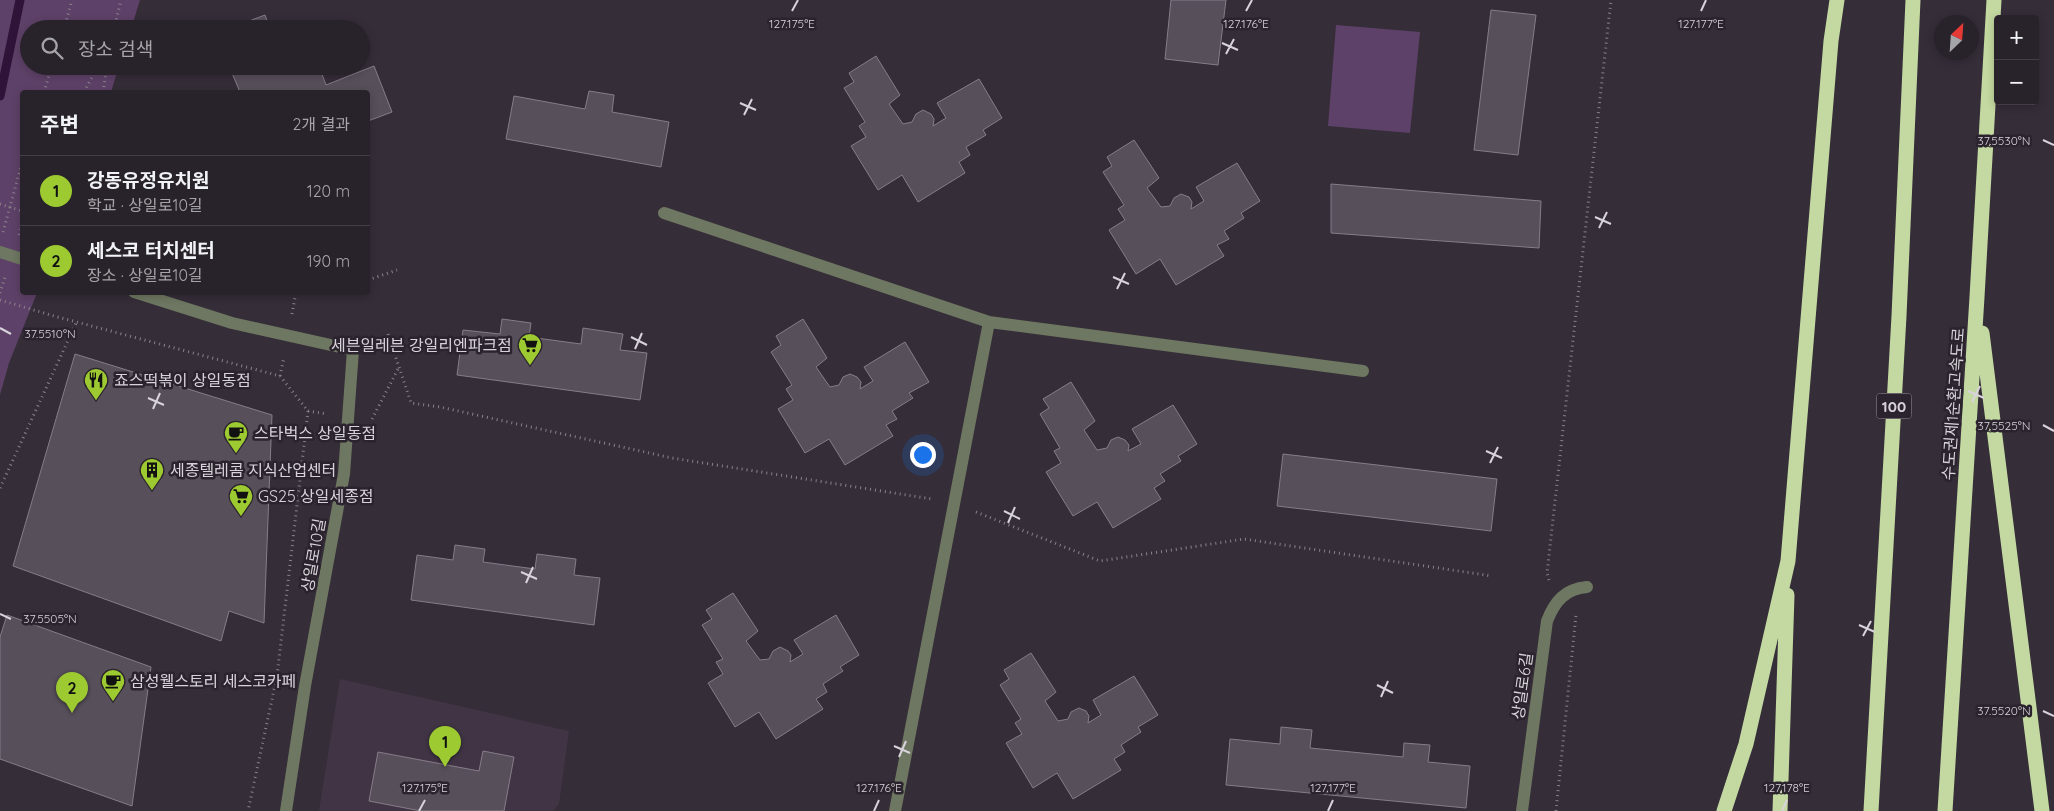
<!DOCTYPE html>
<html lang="ko">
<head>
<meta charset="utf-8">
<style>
	:root { --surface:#28222a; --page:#302a32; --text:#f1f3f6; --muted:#a5a4a8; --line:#443f47; --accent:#9dca30 }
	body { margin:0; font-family:Quicksand,"Noto Sans KR",sans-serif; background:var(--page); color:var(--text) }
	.controls { position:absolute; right:15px; top:15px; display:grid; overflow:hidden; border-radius:5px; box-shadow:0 2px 8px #0003 }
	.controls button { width:45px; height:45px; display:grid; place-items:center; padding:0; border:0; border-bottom:1px solid var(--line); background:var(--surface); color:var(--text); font:25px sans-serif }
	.compass { position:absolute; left:1934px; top:15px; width:45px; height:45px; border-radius:50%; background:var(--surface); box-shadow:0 2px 8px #0003; rotate:25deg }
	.you { position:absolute; left:922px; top:454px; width:18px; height:18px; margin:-12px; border:4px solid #fff; border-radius:50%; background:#1a73e8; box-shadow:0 0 0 8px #1a73e833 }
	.badge { display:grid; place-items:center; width:32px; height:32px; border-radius:50%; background:var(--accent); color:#111; font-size:16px; font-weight:700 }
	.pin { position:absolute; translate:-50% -41px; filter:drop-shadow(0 1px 2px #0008) }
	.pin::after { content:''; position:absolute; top:26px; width:18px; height:15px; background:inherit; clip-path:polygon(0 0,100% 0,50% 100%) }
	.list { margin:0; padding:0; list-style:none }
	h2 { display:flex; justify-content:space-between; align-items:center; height:65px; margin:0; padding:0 20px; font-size:21px }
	h2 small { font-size:16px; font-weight:400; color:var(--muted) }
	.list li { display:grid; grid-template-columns:32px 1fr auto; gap:15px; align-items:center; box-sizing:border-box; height:70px; padding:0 20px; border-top:1px solid var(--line) }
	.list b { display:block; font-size:19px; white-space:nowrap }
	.list p { margin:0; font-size:16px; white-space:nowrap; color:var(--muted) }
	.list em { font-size:16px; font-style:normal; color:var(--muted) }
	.icon { flex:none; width:28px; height:28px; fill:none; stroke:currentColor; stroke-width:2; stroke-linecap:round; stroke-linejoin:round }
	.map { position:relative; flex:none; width:2054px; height:811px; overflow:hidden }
	.search { position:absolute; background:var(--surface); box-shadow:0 2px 8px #0003; left:20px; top:20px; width:350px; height:55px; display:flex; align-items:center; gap:12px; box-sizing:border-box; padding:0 18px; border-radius:28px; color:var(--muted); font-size:19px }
	.panel { position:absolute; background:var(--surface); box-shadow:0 2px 8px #0003; left:20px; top:90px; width:350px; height:205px; border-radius:5px }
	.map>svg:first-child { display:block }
</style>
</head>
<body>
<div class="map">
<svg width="2054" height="811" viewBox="0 0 2054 811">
	<rect width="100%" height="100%" fill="#352d38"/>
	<path fill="#413545" d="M340,679L569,731L559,804L553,811H319Z"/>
	<path fill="#5e4168" d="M0,0H140L131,29H29V66H119L111,92H22V292L37,293L9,363L0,395Z
		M1336,25L1420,32L1410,133L1328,126Z"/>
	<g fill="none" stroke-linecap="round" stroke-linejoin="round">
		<path stroke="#301339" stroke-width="9" d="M0,96L20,0"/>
	</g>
	<path fill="#574f5a" stroke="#867d89" d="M1171,0H1226L1218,65L1165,59Z
		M1491,10L1536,15L1518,155L1474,150Z
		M265,15L270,29H228Z
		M876,56L900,95L889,104L903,124L912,122L916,114L923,110L931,114L934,119L933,126L946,118L937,103L979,79L1002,118L983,130L986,135L966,147L970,155L959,162L965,173L918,202L902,175L878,190L851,146L866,137L859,126L865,122L844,88L854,82L849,73Z
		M229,66H285L287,71L300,66H319L326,85L374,66L392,112L368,121V92H240Z
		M589,91L614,95L612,112L669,122L661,167L506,139L514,96L585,109Z
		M1134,140L1159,178L1147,188L1161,207L1170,206L1174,198L1181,194L1189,197L1192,202L1191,209L1204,201L1196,187L1237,163L1260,201L1241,213L1244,218L1224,231L1229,239L1217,245L1224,256L1176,285L1160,259L1136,274L1109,230L1125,220L1118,209L1124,205L1103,172L1112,166L1107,157Z
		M1331,184L1541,201L1539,248L1331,233Z
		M502,319L531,323L529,337L581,344L583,328L623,334L620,350L647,353L640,400L457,375L463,330L500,334Z
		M803,319L827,358L816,367L830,387L839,385L843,377L850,374L857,377L861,382L860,389L873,381L864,367L905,342L929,382L909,393L913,398L892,411L897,419L886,425L893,436L845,465L829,439L805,453L778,409L793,400L786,389L792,385L771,352L781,345L776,336Z
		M75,354L272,415L264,623L229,611L221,641L13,566Z
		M1071,382L1095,421L1084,430L1097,450L1107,448L1111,440L1118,437L1125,440L1129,445L1128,451L1141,444L1132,429L1173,405L1197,444L1178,456L1181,461L1160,474L1165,481L1154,488L1161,499L1113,528L1097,502L1073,516L1046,472L1061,463L1054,451L1060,448L1040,414L1049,408L1043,399Z
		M1283,454L1497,479L1491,531L1277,506Z
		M455,545L485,549L483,562L535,569L537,554L576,559L574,575L600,578L594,625L411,600L417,555L453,560Z
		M733,593L758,631L746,641L760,660L769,659L773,651L780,647L788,651L791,655L790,662L803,654L794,640L836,615L859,655L840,667L843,671L823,684L827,692L816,699L823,709L776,739L759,712L735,727L708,683L723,674L716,662L723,659L702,625L712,619L706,610Z
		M7,615L151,667L132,806L0,759V637Z
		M1031,653L1056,692L1045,701L1058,721L1068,719L1071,712L1079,708L1086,711L1089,716L1088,723L1101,715L1093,700L1134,676L1158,715L1138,727L1141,732L1121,745L1125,752L1114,759L1121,770L1073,799L1057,773L1033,788L1006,743L1022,734L1015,723L1021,719L1000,685L1009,679L1004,670Z
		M1281,727L1312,730L1310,748L1403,757L1404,743L1430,745L1428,762L1470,766L1466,808L1226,785L1230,739L1280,744Z
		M483,751L514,757L504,811H421L369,801L378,752L479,771Z"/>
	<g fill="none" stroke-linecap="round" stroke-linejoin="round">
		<path stroke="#89828b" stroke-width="3" stroke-dasharray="1 4" stroke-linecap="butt" d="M64,29L72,0
			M114,29L121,0
			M44,92L52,66
			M84,92L98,66
			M103,92L107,66
			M3,232L22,163
			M19,235L22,225
			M368,280L397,270
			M0,293L5,277
			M0,300L54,316L280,376L308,411L277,676L248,811
			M292,314L296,292
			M388,334L411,403L440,407L672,458L932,499
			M280,376L284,357
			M308,411L327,414
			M372,419L399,367
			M0,488L77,321
			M976,512L1100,561L1244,539L1492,576
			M1549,580L1547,573L1611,0
			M1556,811L1576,615"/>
		<path stroke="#6e7761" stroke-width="12" d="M664,213L989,322L1363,371
			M134,292L232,323L353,350L344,474L305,686L286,811
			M895,811L989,322
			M1522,811L1547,621C1555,601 1565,589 1587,587"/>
		<path stroke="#c3d9a1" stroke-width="15" d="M1982,333L2042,811
			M1724,811L1746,744L1788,561L1831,41L1837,0
			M1780,811L1787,595
			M1871,811L1899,316L1913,0
			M1945,811L1977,297L1994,0"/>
		<path stroke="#89828b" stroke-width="3" stroke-dasharray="1 4" stroke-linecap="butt" d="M0,204L22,211"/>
		<path stroke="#6e7761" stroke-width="12" d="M0,252L22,259"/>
	</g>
	<path fill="none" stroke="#d8d3da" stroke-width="2" d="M792,11L798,0M1246,11L1252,0M1701,11L1706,0M1222,43L1238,50M1226,54L1234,39M740,103L756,110M744,115L752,99M2043,140L2054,145M1595,217L1611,224M1599,228L1607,212M1113,277L1129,284M1117,289L1125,273M0,328L11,334M631,337L647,345M635,349L642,333M1968,391L1984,398M148,398L164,405M1972,402L1980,386M153,409L160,393M2043,425L2054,431M1486,451L1502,458M1490,463L1498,447M1004,511L1020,519M1008,523L1015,507M521,572L537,579M526,583L533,567M0,614L11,619M1859,625L1875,632M1863,636L1871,621M1377,685L1393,693M1381,697L1388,681M2043,711L2054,716M894,746L910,753M899,757L906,741M419,811L425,800M874,811L879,800M1328,811L1333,800M1782,811L1787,800"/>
	<defs>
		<g id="supermarket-pin" transform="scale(1.25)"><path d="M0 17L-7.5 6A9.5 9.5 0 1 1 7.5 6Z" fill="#9dca30" stroke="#2b232d"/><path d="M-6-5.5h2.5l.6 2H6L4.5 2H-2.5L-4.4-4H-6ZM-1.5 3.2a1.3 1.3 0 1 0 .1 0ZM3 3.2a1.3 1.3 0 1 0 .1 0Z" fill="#111"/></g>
		<g id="restaurant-pin" transform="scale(1.25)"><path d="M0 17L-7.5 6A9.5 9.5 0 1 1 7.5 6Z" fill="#9dca30" stroke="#2b232d"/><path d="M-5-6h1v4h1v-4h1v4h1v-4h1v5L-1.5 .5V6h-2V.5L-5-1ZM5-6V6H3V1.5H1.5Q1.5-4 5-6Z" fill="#111"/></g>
		<g id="cafe-pin" transform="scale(1.25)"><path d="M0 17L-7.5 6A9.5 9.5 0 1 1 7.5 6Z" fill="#9dca30" stroke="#2b232d"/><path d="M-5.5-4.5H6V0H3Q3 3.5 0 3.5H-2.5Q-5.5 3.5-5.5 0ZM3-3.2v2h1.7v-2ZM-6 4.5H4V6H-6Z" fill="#111"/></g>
		<g id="building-pin" transform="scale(1.25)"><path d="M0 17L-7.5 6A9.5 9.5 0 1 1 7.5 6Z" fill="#9dca30" stroke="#2b232d"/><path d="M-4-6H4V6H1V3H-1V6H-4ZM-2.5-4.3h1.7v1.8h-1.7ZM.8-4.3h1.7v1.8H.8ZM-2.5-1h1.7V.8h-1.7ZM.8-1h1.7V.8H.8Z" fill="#111"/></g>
	</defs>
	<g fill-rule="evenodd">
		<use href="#supermarket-pin" x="530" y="345"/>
		<use href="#restaurant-pin" x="96" y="380"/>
		<use href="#cafe-pin" x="236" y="433"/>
		<use href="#building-pin" x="152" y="470"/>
		<use href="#supermarket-pin" x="241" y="496"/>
		<use href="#cafe-pin" x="113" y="681"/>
	</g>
	<g text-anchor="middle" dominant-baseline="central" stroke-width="5" stroke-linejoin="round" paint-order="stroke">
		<rect fill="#2b232d" stroke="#a49ea6" stroke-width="1" x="1876.5" y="393.5" width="35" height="25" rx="4"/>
		<g font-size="15" font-weight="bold" fill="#d8d3da">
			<text x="1894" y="406">100</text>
		</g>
		<g font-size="16" fill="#d8d3da" stroke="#2b232d" text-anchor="start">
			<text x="512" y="345" text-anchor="end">세븐일레븐 강일리엔파크점</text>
			<text x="114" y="380">죠스떡볶이 상일동점</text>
			<text x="254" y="433">스타벅스 상일동점</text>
			<text x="170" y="470">세종텔레콤 지식산업센터</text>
			<text x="258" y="496">GS25 상일세종점</text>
			<text x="130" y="681">삼성웰스토리 세스코카페</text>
		</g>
		<g font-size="16" fill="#d8d3da" stroke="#2b232d">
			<text transform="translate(1953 404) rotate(-86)">수도권제1순환고속도로</text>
			<text transform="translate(313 555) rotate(-80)">상일로10길</text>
			<text transform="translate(1522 686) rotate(-82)">상일로6길</text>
		</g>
	</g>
	<g font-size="12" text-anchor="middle" fill="#d8d3da" stroke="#2b232d" stroke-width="5" stroke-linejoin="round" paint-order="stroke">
		<text x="792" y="28">127.175°E</text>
		<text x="1246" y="28">127.176°E</text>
		<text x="1701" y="28">127.177°E</text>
		<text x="2004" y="145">37.5530°N</text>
		<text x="50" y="338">37.5510°N</text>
		<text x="2004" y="430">37.5525°N</text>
		<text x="50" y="623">37.5505°N</text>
		<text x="2004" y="715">37.5520°N</text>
		<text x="1787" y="792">127.178°E</text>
		<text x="425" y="792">127.175°E</text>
		<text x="879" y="792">127.176°E</text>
		<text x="1333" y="792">127.177°E</text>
	</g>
</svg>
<div class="controls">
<button>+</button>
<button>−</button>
</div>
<svg class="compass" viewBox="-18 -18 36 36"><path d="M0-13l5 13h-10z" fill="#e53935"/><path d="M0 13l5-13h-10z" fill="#a5a4a8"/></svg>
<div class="you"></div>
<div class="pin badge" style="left:445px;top:767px">1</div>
<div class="pin badge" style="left:72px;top:713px">2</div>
<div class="search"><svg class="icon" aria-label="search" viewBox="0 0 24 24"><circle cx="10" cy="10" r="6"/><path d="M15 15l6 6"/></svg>장소 검색</div>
<section class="panel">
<h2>주변<small>2개 결과</small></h2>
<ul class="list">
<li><span class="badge">1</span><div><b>강동유정유치원</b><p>학교 · 상일로10길</p></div><em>120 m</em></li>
<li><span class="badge">2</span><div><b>세스코 터치센터</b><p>장소 · 상일로10길</p></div><em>190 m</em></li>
</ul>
</section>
</div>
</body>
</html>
